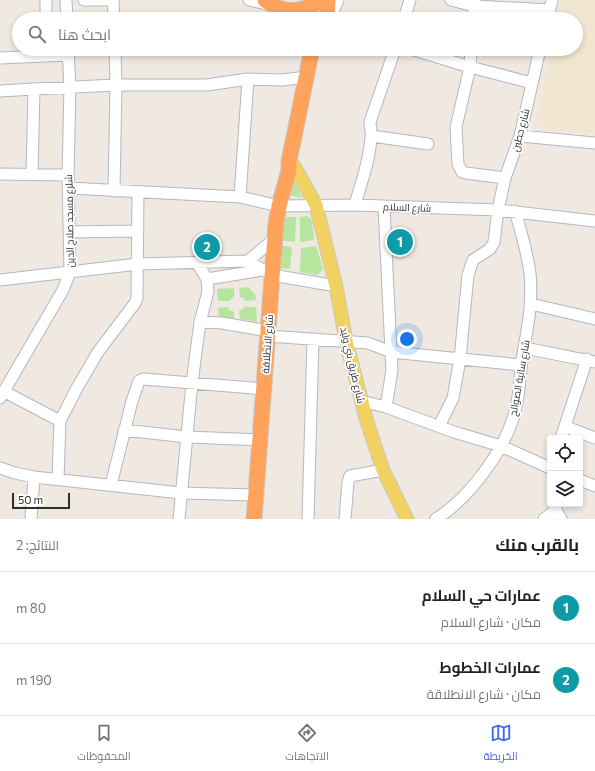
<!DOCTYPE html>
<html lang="ar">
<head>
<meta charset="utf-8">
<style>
	:root { --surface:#fff; --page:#f2f2f2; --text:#222; --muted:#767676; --line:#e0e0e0; --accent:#4264fb }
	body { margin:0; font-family:Commissioner,Cairo,sans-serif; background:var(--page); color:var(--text); direction:rtl }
	.controls { position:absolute; right:12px; bottom:12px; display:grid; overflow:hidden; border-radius:4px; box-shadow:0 2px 6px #0003 }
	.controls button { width:36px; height:36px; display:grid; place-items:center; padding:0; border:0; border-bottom:1px solid var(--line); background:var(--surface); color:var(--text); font:20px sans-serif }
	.scale { position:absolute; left:12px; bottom:10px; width:58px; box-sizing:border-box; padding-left:4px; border:2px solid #2e2e2e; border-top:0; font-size:11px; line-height:14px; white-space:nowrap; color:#2e2e2e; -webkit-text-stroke:3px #fff; paint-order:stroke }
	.you { position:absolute; left:407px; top:339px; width:14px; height:14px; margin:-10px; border:3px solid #fff; border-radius:50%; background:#1a73e8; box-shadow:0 0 0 6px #1a73e833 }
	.badge { display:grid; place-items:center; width:26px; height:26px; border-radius:50%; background:var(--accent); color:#fff; font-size:13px; font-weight:700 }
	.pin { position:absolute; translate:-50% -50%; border:2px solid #fff; box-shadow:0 1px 4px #0006 }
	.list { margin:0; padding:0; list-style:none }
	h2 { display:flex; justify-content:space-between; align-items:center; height:52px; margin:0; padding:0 16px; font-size:17px }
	h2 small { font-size:13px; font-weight:400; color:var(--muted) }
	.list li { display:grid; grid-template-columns:26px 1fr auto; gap:12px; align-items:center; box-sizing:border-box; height:72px; padding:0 16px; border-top:1px solid var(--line) }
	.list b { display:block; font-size:15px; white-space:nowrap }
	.list p { margin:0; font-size:13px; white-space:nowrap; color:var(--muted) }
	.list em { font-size:13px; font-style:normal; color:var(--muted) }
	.icon { flex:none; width:22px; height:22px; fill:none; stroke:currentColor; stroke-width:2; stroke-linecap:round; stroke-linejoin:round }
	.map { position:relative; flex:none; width:595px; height:519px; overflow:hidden; direction:ltr }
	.search { position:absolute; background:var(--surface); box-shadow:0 2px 6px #0003; left:12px; right:12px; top:12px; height:44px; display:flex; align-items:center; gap:10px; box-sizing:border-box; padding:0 14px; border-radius:22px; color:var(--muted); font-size:15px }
	.sheet { height:196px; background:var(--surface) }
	nav { display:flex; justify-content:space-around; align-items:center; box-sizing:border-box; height:56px; border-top:1px solid var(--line); background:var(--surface); font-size:11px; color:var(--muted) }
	nav a { display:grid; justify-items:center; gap:2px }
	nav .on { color:var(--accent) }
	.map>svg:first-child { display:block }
</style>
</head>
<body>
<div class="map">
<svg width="595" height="519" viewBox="0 0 595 519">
	<rect width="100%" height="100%" fill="#efe9e1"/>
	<path fill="#f0e6d1" d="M561,0H595V134L544,130L536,122L551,49H576V19H557Z"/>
	<path fill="#b6e59e" d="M324,4L321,19H305L303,16Z
		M292,176L302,198L289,195Z
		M307,216L312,220L314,240L300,242V217Z
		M284,217H296L295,242L277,240Z
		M277,245L292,247L290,269L281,268L275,264Z
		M316,246L323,269L318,275L300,272L301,248Z
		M248,287L255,294L256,300L245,301L244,298L240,297L239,288Z
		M234,288V296L229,301H218L217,289Z
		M228,307L229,310L234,312V320L219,319L218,308Z
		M244,307H256L257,322L240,319L239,311L243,309Z"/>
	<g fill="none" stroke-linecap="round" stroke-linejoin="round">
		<g stroke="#b4b7c1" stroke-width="13">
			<path id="minor" d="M66,0L67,19
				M84,0H113
				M113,0L114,19
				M249,0L271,5
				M451,0L474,6L550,10
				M46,19V0
				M330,19L338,0
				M404,19L410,0
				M473,19L475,0
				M548,19L552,0
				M411,49L470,67L532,83
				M471,49L470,67L456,127L458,164L462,172L466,173L505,178
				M0,58L68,55
				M0,91L34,89
				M372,136L428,144
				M520,136L595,143
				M0,174L68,175
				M32,174L34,89L116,85H207L248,79L282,80L307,77
				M69,188L240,197L279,206L355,205L498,210L595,221
				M114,191L116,85L115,49
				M240,197L248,79
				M355,205C361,183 370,160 371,137C372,133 370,127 370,122L395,49
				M384,206L391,352L521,365
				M69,232L138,231
				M248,261L274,239
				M197,263L207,279L208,292L200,322
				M207,279L263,270
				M0,280L138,264L248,261L272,275L336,286
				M531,304L595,319
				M268,336L368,343L391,352L392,370L386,407L361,401
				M525,348L595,362
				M5,392L60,421
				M0,398L63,290L70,272L68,175L70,87L68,49
				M386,407L454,432L501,446L550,468
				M439,426L453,398L460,359L468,275L473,260L490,249L494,242L498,210L505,178L520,136L540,49
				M566,427L595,438
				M124,430L187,437L260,440
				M561,438L587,359
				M0,468L15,473L34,477L181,493L255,495
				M58,479L60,421L77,388L98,352L135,303L137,298L138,192
				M580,480L595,486
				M111,485L132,401L139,381L143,379L264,389
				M554,504L556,510L561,519
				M31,519L34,477
				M179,519L192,383L200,322L222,323L268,331
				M308,519L313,339
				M345,519L348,482L350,476L383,470
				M436,519C472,496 510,444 517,402C520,388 520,374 522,360C527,329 533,305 530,273C527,252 521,231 515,211
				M544,519L556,510"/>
		</g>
		<g stroke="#c9c9c9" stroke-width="15">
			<path id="major" d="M294,166L316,205L336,286L346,341L367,422L383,470L407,519"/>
		</g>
		<g stroke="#c9c9c9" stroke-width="17">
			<path id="highway" d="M265,0C284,15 302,13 321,0
				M327,19L328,0
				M254,519L276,223L279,206L289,170V161L312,49"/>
		</g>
		<use href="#minor" stroke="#fff" stroke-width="11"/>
		<use href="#major" stroke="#f2d163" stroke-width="13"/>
		<use href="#highway" stroke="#ffa35c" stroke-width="15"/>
	</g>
	<g text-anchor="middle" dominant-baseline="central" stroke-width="3.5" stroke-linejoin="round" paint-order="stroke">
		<g font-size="10" fill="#2e2e2e" stroke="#fff">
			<text transform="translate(520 130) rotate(-75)">شارع حطين</text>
			<text transform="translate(407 207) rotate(2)">شارع السلام</text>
			<text transform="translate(69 221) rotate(-91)">شلرع مسجد صلاح الدين</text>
			<text transform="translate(267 344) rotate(-86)">شارع الانطلاقة</text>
			<text transform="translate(353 365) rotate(77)">شارع طريق بني وليد</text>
			<text transform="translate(519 378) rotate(-80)">شارع سانية الصوالح</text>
		</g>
	</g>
</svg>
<div class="controls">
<button><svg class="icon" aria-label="locate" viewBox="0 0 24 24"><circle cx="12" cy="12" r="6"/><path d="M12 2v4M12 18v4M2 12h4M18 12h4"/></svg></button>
<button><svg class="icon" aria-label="layers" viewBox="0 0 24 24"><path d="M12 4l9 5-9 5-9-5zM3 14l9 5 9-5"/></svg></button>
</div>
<div class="scale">50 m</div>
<div class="you"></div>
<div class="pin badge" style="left:400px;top:242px;background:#0f9aa8">1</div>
<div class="pin badge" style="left:207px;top:247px;background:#0f9aa8">2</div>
<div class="search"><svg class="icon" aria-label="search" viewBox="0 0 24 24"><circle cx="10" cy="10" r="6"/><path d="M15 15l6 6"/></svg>ابحث هنا</div>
</div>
<section class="sheet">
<h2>بالقرب منك<small>النتائج: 2</small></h2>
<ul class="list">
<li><span class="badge" style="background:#0f9aa8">1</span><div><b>عمارات حي السلام</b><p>مكان · شارع السلام</p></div><em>80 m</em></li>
<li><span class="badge" style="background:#0f9aa8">2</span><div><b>عمارات الخطوط</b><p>مكان · شارع الانطلاقة</p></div><em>190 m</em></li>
</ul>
</section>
<nav>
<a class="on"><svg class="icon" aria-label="map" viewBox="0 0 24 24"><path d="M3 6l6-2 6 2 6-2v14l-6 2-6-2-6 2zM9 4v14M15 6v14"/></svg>الخريطة</a>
<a><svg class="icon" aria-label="directions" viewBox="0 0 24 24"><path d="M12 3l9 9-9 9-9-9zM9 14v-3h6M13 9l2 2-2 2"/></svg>الاتجاهات</a>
<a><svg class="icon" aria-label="saved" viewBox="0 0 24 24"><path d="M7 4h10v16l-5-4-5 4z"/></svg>المحفوظات</a>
</nav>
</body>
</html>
